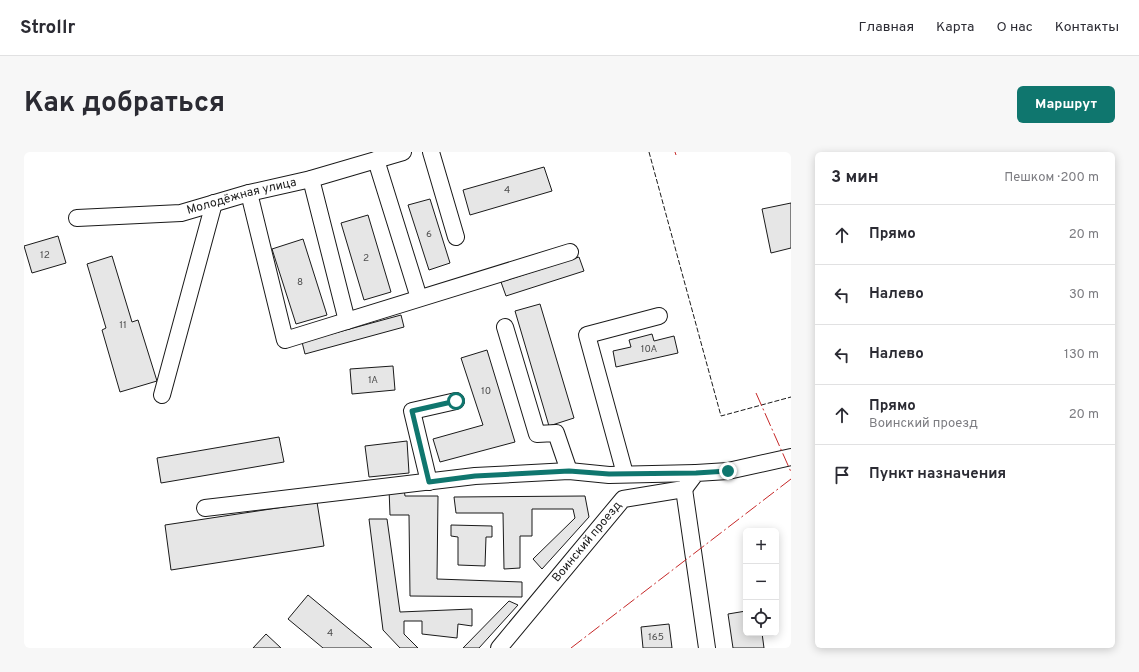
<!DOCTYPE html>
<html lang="ru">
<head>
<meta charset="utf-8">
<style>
	:root { --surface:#fff; --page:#f7f7f7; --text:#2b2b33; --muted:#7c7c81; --line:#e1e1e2; --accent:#0f766e }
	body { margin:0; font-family:Overpass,sans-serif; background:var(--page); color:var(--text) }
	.controls { position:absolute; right:12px; bottom:12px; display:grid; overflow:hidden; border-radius:6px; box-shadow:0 2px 10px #0003 }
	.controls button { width:36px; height:36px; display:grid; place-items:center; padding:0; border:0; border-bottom:1px solid var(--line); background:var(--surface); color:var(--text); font:20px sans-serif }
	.stop { position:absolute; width:12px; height:12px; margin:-9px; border:3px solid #0f766e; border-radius:50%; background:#fff }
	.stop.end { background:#0f766e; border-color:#fff; box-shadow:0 1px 4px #0008 }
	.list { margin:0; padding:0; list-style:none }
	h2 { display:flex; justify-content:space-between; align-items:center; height:52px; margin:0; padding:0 16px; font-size:17px }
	h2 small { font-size:13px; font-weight:400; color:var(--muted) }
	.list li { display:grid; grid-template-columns:26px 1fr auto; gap:12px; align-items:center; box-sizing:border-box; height:60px; padding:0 16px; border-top:1px solid var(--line) }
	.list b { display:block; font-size:15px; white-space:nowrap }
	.list p { margin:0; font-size:13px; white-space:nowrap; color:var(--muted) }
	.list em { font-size:13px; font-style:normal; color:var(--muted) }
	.icon { flex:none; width:22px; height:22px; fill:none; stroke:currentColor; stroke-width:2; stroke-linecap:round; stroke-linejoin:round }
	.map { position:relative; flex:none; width:767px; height:496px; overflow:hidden; border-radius:6px }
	header { display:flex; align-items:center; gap:24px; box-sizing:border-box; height:56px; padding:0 20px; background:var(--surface); border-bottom:1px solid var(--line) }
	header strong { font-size:19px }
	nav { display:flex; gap:22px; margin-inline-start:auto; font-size:14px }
	.intro { display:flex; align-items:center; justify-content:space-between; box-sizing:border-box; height:96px; padding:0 24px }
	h1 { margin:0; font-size:28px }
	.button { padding:10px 18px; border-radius:6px; background:var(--accent); color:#fff; font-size:14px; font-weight:700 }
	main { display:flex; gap:24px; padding:0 24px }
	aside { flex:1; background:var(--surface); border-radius:6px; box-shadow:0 2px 10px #0003 }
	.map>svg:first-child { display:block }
</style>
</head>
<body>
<header>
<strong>Strollr</strong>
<nav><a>Главная</a><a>Карта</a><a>О нас</a><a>Контакты</a></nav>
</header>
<div class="intro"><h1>Как добраться</h1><a class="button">Маршрут</a></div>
<main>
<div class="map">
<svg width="767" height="496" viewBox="0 0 767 496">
	<rect width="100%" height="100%" fill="#fff"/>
	<path fill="#e6e6e6" stroke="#1a1a1a" d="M520,15L528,39L446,63L439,38Z
		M406,47L426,111L405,118L384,53Z
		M767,51V96L747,101L738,57Z
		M344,63L367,140L340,148L317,71Z
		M34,84L42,111L8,121L0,94Z
		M279,87L303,163L272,172L248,97Z
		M88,104L108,170L114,168L133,229L96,240L78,178L82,176L63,112Z
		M555,105L560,119L482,144L477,130Z
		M516,152L550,266L525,274L491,159Z
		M377,163L380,175L281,202L278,190Z
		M628,182L630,189L650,184L654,201L592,215L589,199L607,195L605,188Z
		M463,198L491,290L416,310L409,287L459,273L437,206Z
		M369,214L371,238L328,242L326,217Z
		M255,285L260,310L137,331L133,306Z
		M383,289L385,321L345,325L341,294Z
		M365,336L380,337L381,344H414L413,427L498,430V445L386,444L385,363H366Z
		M561,344L565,365L518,417L509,407L551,366L549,357H508V384H496V416L480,417L479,361H432L430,345Z
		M293,350L300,394L147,418L141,373Z
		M345,367H363L376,460L448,457V474L434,472L433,486L398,482V469H380V482L394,496H376L359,478Z
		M427,373L468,374V385H462L461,414L434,413V385L427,384Z
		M284,443L348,496H299L264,467Z
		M485,449L494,453L455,496H439Z
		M722,459V481H738L740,496H709L704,462Z
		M645,472L648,496H619L617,475Z
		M242,482L257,496H229Z"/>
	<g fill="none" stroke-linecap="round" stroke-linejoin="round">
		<g stroke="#1a1a1a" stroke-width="18">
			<g id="minor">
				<path d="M407,0L432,85"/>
				<path d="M352,8L395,146"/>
				<path d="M287,27L323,169"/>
				<path d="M225,41L261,188L546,100"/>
				<path id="s1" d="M53,66L157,61L225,41L287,27L379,0"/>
				<path d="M481,175L513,282L532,281L545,319"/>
				<path d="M138,243L190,51"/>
				<path d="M601,322L563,183L635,164"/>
				<path d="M405,330L388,259L432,249"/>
				<path d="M660,337L683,496"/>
				<path d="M181,356L451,324L545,319L585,323L672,321"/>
				<path id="s2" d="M475,496L599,347L660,337L672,321L704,319L767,305"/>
			</g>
		</g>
		<use href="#minor" stroke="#fff" stroke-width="16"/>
		<path stroke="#1a1a1a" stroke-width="1" stroke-dasharray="5 2" stroke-linecap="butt" d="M625,0L697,264L767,245"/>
		<path stroke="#c62828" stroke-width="1" stroke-dasharray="14 3 2 3" stroke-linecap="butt" d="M651,0L652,3
			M732,241L767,320
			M547,496L767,327"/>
	</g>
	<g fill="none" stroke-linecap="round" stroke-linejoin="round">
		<path stroke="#0f766e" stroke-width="5" d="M432,249L388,259L405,330L451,324L545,319L585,322L672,321L704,319"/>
	</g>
	<g text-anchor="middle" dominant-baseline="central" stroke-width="3" stroke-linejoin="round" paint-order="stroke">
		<g font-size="10" fill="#4d4d4d">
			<text x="483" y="38">4</text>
			<text x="405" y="82">6</text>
			<text x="21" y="103">12</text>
			<text x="342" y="106">2</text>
			<text x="276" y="130">8</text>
			<text x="99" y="173">11</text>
			<text x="625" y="197">10А</text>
			<text x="349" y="228">1А</text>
			<text x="462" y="239">10</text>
			<text x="306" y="481">4</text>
			<text x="632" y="485">165</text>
		</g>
		<g font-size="12" fill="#1a1a1a" stroke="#fff">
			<text stroke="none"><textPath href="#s1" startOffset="167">Молодёжная улица</textPath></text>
			<text stroke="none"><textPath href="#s2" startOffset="138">Воинский проезд</textPath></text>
		</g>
	</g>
</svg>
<div class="controls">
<button>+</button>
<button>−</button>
<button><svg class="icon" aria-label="locate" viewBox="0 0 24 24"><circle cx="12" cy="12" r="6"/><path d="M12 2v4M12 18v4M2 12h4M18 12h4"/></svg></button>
</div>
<div class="stop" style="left:432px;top:249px"></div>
<div class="stop end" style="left:704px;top:319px"></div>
</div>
<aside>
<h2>3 мин<small>Пешком · 200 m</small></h2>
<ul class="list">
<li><svg class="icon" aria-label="ahead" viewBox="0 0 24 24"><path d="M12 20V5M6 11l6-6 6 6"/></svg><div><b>Прямо</b></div><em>20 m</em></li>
<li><svg class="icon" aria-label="left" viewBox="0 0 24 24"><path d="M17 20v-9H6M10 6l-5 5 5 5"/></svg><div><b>Налево</b></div><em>30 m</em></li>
<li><svg class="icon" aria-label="left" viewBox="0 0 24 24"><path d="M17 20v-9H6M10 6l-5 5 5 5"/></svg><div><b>Налево</b></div><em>130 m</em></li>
<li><svg class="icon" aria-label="ahead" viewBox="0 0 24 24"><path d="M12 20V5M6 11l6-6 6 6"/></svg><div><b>Прямо</b><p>Воинский проезд</p></div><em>20 m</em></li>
<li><svg class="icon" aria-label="arrive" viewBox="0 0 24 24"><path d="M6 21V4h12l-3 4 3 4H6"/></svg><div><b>Пункт назначения</b></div></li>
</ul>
</aside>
</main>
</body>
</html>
